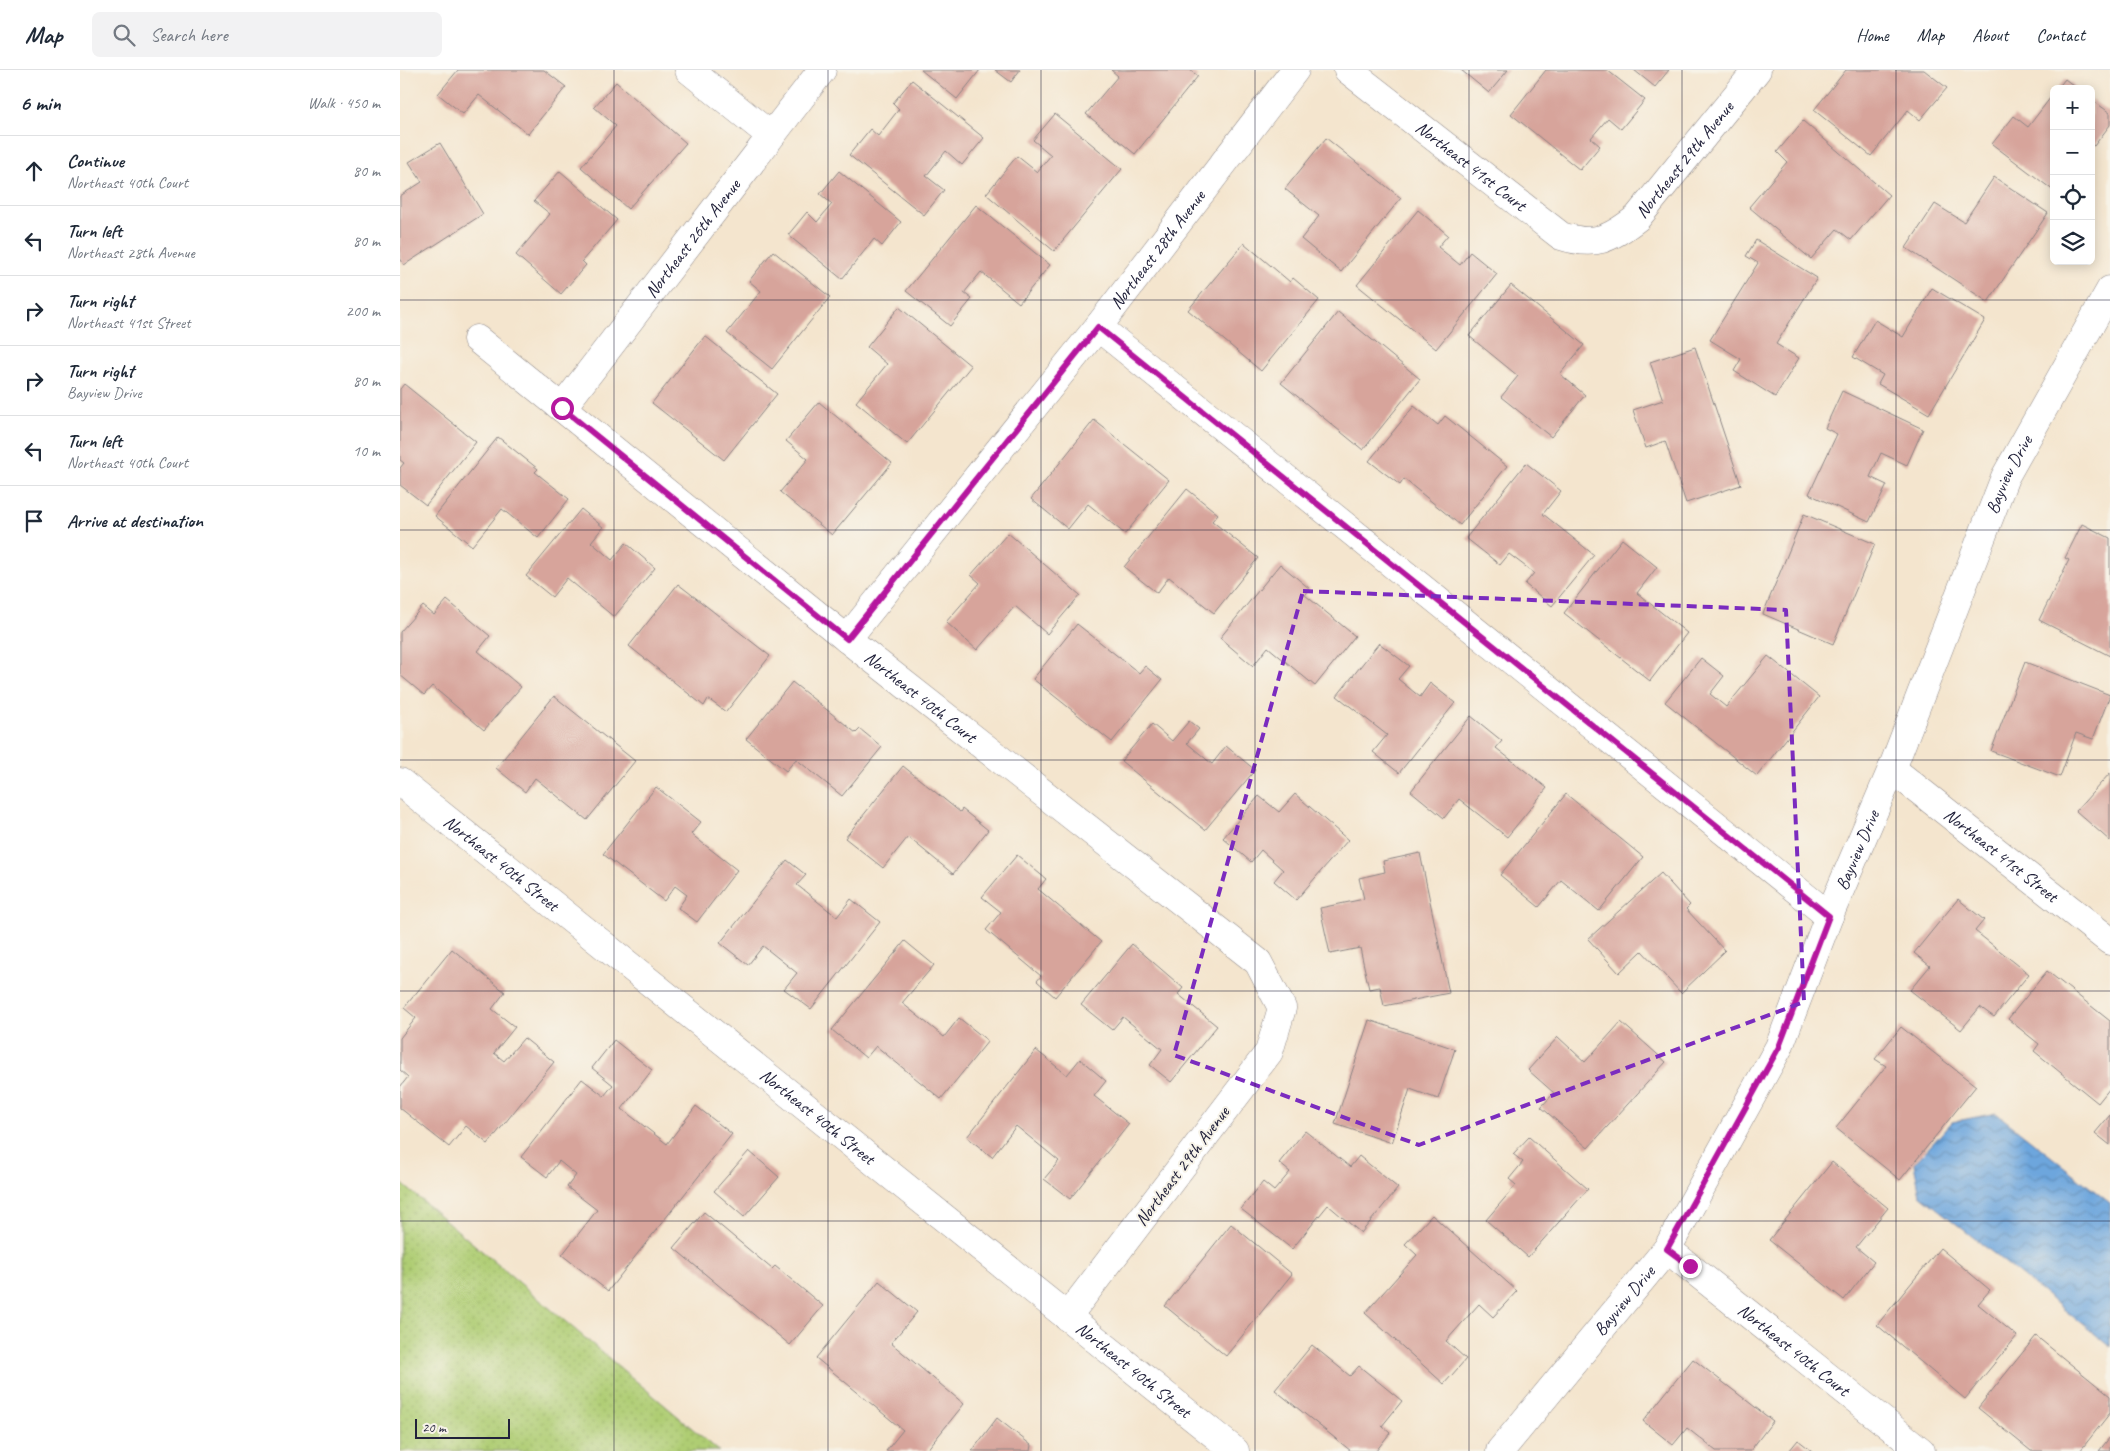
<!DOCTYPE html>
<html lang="en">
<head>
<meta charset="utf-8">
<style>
	:root { --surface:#fff; --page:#f2f2f3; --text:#1f2937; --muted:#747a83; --line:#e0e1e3 }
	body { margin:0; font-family:Caveat,sans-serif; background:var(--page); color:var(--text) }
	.controls { position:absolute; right:15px; top:15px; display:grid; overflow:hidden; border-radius:8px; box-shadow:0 2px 12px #0003 }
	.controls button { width:45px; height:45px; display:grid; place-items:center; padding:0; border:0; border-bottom:1px solid var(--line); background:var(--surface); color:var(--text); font:25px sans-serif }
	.scale { position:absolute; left:15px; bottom:12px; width:95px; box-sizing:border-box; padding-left:5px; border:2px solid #22223b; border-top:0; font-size:14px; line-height:18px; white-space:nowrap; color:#22223b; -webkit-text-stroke:4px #f7f3e8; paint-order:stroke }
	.stop { position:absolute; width:15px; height:15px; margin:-11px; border:4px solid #b5179e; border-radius:50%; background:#fff }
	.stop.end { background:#b5179e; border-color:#fff; box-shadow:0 1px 5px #0008 }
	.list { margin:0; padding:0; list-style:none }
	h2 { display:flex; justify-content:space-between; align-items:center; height:65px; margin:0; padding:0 20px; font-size:21px }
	h2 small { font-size:16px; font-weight:400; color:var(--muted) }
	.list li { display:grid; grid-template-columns:32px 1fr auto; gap:15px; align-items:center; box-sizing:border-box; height:70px; padding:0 20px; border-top:1px solid var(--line) }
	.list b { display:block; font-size:19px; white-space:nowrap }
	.list p { margin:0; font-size:16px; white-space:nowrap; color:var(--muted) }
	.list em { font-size:16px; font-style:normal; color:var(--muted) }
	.icon { flex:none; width:28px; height:28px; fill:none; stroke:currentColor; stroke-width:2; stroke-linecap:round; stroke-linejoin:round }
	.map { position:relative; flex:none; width:1710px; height:1381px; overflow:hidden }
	header { display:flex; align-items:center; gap:30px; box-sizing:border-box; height:70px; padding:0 25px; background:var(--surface); border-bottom:1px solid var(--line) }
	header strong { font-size:24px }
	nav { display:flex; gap:28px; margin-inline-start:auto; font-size:18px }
	.search { width:350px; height:45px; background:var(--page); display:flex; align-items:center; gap:12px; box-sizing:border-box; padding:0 18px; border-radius:8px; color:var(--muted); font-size:19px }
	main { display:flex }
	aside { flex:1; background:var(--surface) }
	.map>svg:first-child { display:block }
</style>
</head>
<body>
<header>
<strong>Map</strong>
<div class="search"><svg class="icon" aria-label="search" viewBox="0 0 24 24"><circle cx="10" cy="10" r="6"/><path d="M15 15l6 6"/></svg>Search here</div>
<nav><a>Home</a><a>Map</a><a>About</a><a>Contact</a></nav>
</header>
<main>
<aside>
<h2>6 min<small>Walk · 450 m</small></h2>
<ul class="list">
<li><svg class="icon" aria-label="ahead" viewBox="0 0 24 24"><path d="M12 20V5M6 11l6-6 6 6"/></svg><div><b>Continue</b><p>Northeast 40th Court</p></div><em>80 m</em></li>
<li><svg class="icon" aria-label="left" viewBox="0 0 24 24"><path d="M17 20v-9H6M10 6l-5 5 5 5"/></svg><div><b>Turn left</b><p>Northeast 28th Avenue</p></div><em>80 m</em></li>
<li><svg class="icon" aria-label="right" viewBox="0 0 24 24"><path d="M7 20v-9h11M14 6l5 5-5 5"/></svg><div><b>Turn right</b><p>Northeast 41st Street</p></div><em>200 m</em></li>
<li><svg class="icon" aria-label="right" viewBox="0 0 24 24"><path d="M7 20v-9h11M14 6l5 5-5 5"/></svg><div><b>Turn right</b><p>Bayview Drive</p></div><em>80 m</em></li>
<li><svg class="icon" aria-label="left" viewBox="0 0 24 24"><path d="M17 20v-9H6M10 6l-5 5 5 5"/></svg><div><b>Turn left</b><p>Northeast 40th Court</p></div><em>10 m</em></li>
<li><svg class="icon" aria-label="arrive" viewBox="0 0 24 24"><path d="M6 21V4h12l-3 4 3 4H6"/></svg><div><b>Arrive at destination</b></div></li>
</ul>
</aside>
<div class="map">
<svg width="1710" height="1381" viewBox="0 0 1710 1381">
	<defs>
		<pattern id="grass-dots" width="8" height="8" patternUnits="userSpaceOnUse" patternTransform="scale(1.25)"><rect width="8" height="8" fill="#afcd73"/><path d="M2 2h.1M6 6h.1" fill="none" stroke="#96b064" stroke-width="1.8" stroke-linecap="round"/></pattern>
		<pattern id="water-waves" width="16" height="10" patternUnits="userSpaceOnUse" patternTransform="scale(1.25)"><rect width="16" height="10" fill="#6da6dd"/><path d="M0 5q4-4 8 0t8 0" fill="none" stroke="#5987b4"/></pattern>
	</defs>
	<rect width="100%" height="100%" fill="#f7f3e8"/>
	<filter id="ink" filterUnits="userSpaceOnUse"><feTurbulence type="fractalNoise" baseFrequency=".02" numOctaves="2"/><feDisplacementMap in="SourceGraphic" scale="10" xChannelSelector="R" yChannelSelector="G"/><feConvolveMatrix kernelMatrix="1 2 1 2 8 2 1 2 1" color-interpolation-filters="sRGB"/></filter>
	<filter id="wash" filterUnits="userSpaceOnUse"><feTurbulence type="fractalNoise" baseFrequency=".0096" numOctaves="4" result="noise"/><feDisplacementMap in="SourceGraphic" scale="20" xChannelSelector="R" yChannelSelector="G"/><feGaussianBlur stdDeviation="1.12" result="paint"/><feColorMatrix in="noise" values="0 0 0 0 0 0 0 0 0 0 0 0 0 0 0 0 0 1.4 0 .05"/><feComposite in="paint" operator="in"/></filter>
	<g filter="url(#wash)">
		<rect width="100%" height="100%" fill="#f4e5ce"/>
		<path fill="url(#grass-dots)" stroke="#687857" d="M0,1112L319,1381H0Z"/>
		<path fill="url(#water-waves)" stroke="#48648c" d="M1596,1043L1710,1133V1276L1520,1125L1514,1094L1552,1052Z"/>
		<g id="blocks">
			<path fill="#d7a49b" d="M58,0H144L166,17L128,64L79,25L63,44L38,24Z
				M521,0H580L557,29Z
				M595,0H620L611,12Z
				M711,0H790L798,6L735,84L686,44L718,6Z
				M1061,0H1108L1089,23Z
				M1146,0H1207L1245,30L1221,59L1208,48L1191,68L1200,76L1180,100L1111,44Z
				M1234,0H1269L1255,17Z
				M1446,0H1524L1547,18L1520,50L1508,40L1471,86L1414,40Z
				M1665,9L1678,19H1657Z
				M512,10L584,68L562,95L546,81L526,106L544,120L524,145L449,85L470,59L478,66L499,39L493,33Z
				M216,12L286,73L228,139L181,97L216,56L194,37Z
				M1654,23V121L1592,74L1614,46L1628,57Z
				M1691,29L1710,43V55L1694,76L1691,74Z
				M655,44L722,99L654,181L586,124L617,86L637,102L651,85L633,70Z
				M1403,51L1489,125L1451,170L1437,159L1411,189L1349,137L1387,92L1377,82Z
				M926,68L1001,128L941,202L901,169L919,146L885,119Z
				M40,73L83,144L4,195L0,188V126L22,112L9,92Z
				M160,101L217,150L182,191L186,195L161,224L116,185L150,144L134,131Z
				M439,101L501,152L482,176L474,169L442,209L388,165L407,142L417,152L432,134L420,124Z
				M1594,107L1648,143L1588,232L1506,178L1535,134L1564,152Z
				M576,135L650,195L619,233L581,202L564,223L572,229L550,256L506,221Z
				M1018,140L1048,165L1038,177L1060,195L1070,182L1097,204L1036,279L957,215Z
				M1356,170L1417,208L1376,274L1399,288L1375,327L1334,301L1341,289L1310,270L1358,193L1346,186Z
				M844,173L890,212L893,208L919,230L861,301L788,240Z
				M373,181L430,227L372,299L327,263L361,221L349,211Z
				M1111,215L1184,275L1160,304L1185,325L1151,367L1101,327L1118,306L1069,266Z
				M1532,218L1585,250L1529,344L1478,314L1483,305L1453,287L1475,250L1503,267Z
				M499,237L571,296L507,374L456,332L487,294L467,277Z
				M938,242L1020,309L963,380L881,313Z
				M305,266L377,324L324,390L252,333Z
				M1295,277L1341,415L1286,433L1265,371L1246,378L1233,340L1263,330L1250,292Z
				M4,314L76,372L26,435L0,415V398L4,393L0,390V319Z
				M1442,321L1523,359L1507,395L1481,383L1470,407L1487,415L1469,452L1409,424L1437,364L1425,358Z
				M419,332L492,393L432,465L380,422L408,389L386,371Z
				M1014,336L1038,355L1045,346L1107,396L1060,455L1004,409L1000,415L969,391Z
				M694,350L769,410L725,464L688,434L668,459L631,429Z
				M98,367L138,399L135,402L169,429L138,468L102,439L72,476L35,446Z
				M1126,393L1161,421L1143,444L1194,485L1152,536L1125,514L1134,503L1109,484L1100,495L1066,468Z
				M787,419L818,444L812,451L858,488L814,543L769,507L757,523L724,497Z
				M181,439L203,457L191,472L212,490L226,473L255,498L214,547L167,508L152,527L126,506Z
				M1404,444L1475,474L1433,574L1363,544Z
				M1682,454L1710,468V586L1639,550L1669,490L1665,488Z
				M608,463L680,525L647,564L615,536L577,580L546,552L580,513L571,505Z
				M1222,469L1257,497L1237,523L1287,563L1250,611L1164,543Z
				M880,494L910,519L905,525L955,566L915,616L868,577L853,596L820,568Z
				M278,514L370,586L326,642L308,629L304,636L229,576Z
				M47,530L90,566L78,581L121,617L84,660L32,616L24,625L0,605V562L23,536L34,545Z
				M677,554L739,603L745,596L762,610L712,672L633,609Z
				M979,573L1009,596L998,609L1020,627L1030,613L1055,633L999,703L973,682L987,665L937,626Z
				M1368,586L1419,627L1357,706L1265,632L1301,588L1324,606L1310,624L1326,637Z
				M1625,592L1710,625L1693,669L1676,663L1660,707L1591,681Z
				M392,612L456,663L460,659L482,677L442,726L396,689L386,701L346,669Z
				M154,626L235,691L187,750L135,708L125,722L96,698Z
				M1071,646L1102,671L1096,678L1147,718L1107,767L1059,729L1044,748L1011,721Z
				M789,651L799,659L787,673L812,694L826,676L855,700L805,760L721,691L752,654L772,671Z
				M503,696L560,742L562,739L588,760L553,804L508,767L483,798L445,768Z
				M1710,703V771L1676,741Z
				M256,717L301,752L291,764L337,800L297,852L278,838L287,825L275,816L264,831L203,784Z
				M895,724L948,770L896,830L874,811L883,800L861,780L851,792L823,768L859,726L879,742Z
				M1166,724L1243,787L1199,841L1161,810L1139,837L1100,805Z
				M1020,783L1049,923L984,936L980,917L969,919L960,878L930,884L920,838L964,829L959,808L985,802L983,791Z
				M617,785L646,809L638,819L701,872L655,927L637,911L641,906L586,860L601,842L582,827Z
				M387,790L406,805L397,815L437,847L451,829L480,852L411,939L384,919L397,903L363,876L348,895L320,873Z
				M1261,803L1290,835L1286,839L1325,881L1281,923L1242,881L1219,903L1188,869Z
				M1558,829L1584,850L1575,861L1629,904L1594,947L1580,937L1561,960L1510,920L1530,896L1514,883Z
				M505,871L534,895L502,933L544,967L559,948L588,971L541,1029L476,976L466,988L432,960Z
				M732,874L783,918L778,924L817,956L771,1012L750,995L762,979L723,947L712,960L681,935Z
				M52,879L105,922L92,939L115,957L94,983L104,991L124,968L154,992L88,1074L66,1056L49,1077L0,1038V1017L8,1007L0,1000V968L16,948L4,938Z
				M1647,901L1710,951V1018L1698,1033L1634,981L1639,974L1608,949Z
				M969,950L1055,979L1038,1029L1010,1019L992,1073L935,1054Z
				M1221,952L1266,992L1188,1078L1141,1037L1154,1023L1128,1000L1158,967L1185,992Z
				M1501,957L1576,1016L1500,1110L1436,1058L1486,996L1475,989Z
				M214,970L252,1000L222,1039L267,1074L296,1036L332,1064L208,1221L162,1185L197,1140L167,1117L176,1105L159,1091L147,1107L121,1087L182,1009L204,1026L213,1015L192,998Z
				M636,980L667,1005L680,989L706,1011L694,1026L729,1054L670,1129L644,1109L659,1091L616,1056L592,1087L567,1067Z
				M1710,1045V1075L1695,1063Z
				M905,1061L950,1097L959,1086L998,1118L961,1163L928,1135L892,1179L841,1139L863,1112L874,1121L890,1102L879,1093Z
				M1129,1067L1188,1119L1128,1187L1086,1150L1116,1115L1109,1109L1123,1092L1113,1084Z
				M349,1081L379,1107L344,1147L314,1121Z
				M1432,1092L1488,1138L1456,1177L1474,1192L1444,1230L1369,1170Z
				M304,1142L372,1199L375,1196L423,1236L390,1275L274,1178Z
				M1032,1145L1117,1221L1093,1247L1079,1234L1046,1271L1066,1289L1044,1314L965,1243L1017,1185L1005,1174Z
				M831,1154L892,1204L826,1286L765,1236Z
				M1540,1178L1590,1220L1578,1234L1617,1266L1565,1329L1477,1255Z
				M479,1211L517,1242L491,1273L564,1334L526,1381H486L503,1360L416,1288Z
				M1636,1266L1710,1326V1343L1680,1381H1631L1578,1338Z
				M912,1275L950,1306L959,1296L1002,1331L982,1356L990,1363L976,1381H951L875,1320Z
				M1293,1289L1373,1351L1350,1381H1316L1287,1358L1273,1375L1243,1351Z
				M597,1348L631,1375L630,1381H572Z
				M1710,1367V1381H1699Z
				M1398,1370L1412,1381H1389Z"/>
		</g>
	</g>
	<g filter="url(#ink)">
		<use href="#blocks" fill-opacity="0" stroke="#8b8484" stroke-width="1"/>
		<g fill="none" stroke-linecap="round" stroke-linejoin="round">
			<g stroke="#8b8484" stroke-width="29">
				<g id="minor">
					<path d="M289,0L370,65"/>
					<path id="s1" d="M948,0L1161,166C1195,177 1210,169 1237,148L1357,0"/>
					<path d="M698,257L1429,846"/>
					<path id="s2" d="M77,269L447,569L858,892L882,938L869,982L667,1247"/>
					<path id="s3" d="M162,338L422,0"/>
					<path id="s4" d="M447,569L698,257L895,0"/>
					<path id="s5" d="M1492,699L1710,871"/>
					<path id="s6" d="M0,712L835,1381"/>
					<path id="s7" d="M1267,1179L1521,1381"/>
					<path id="s8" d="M1100,1381L1267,1179L1379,977L1429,846L1492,699L1605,407L1710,220"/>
				</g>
			</g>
			<use href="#minor" stroke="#fff" stroke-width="28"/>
		</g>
	</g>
	<g fill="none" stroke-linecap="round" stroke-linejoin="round" filter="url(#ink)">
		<path stroke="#b5179e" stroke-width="6" d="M162,338L447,569L698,257L1429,846L1379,977L1267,1179L1290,1196"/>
	</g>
	<path fill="none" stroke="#7b2cbf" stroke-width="4" stroke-dasharray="10 6" stroke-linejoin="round" d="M903,521L1386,540L1404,932L1019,1075L774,985Z"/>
	<path fill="none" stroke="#22223b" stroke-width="1" stroke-opacity="0.55" d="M214,0V1381M428,0V1381M641,0V1381M855,0V1381M1069,0V1381M1282,0V1381M1496,0V1381M0,230H1710M0,460H1710M0,690H1710M0,921H1710M0,1151H1710"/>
	<g text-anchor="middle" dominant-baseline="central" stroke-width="4" stroke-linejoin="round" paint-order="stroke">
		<g font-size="18" fill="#22223b" stroke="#f7f3e8">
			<text stroke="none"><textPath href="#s1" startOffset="428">Northeast 29th Avenue</textPath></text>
			<text stroke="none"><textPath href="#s1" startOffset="156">Northeast 41st Court</textPath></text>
			<text stroke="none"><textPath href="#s3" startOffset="214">Northeast 26th Avenue</textPath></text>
			<text stroke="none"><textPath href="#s4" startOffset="498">Northeast 28th Avenue</textPath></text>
			<text stroke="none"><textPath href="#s8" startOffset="1110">Bayview Drive</textPath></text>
			<text stroke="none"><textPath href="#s2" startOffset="570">Northeast 40th Court</textPath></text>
			<text stroke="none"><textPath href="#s8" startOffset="705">Bayview Drive</textPath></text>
			<text stroke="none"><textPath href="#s5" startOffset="139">Northeast 41st Street</textPath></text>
			<text stroke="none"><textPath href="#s6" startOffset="130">Northeast 40th Street</textPath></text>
			<text stroke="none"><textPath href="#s6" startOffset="535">Northeast 40th Street</textPath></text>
			<text transform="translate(782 1096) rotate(-53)">Northeast 29th Avenue</text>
			<text stroke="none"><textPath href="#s8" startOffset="195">Bayview Drive</textPath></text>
			<text stroke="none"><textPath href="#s7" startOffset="162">Northeast 40th Court</textPath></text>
			<text stroke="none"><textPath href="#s6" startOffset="940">Northeast 40th Street</textPath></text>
		</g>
	</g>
</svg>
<div class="controls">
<button>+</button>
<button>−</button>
<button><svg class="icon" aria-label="locate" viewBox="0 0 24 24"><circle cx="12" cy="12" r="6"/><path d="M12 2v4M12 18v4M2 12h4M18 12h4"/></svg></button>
<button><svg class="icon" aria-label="layers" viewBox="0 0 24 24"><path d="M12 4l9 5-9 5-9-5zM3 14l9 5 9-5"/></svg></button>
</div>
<div class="scale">20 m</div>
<div class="stop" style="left:162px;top:338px"></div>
<div class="stop end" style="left:1290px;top:1196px"></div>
</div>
</main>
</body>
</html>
